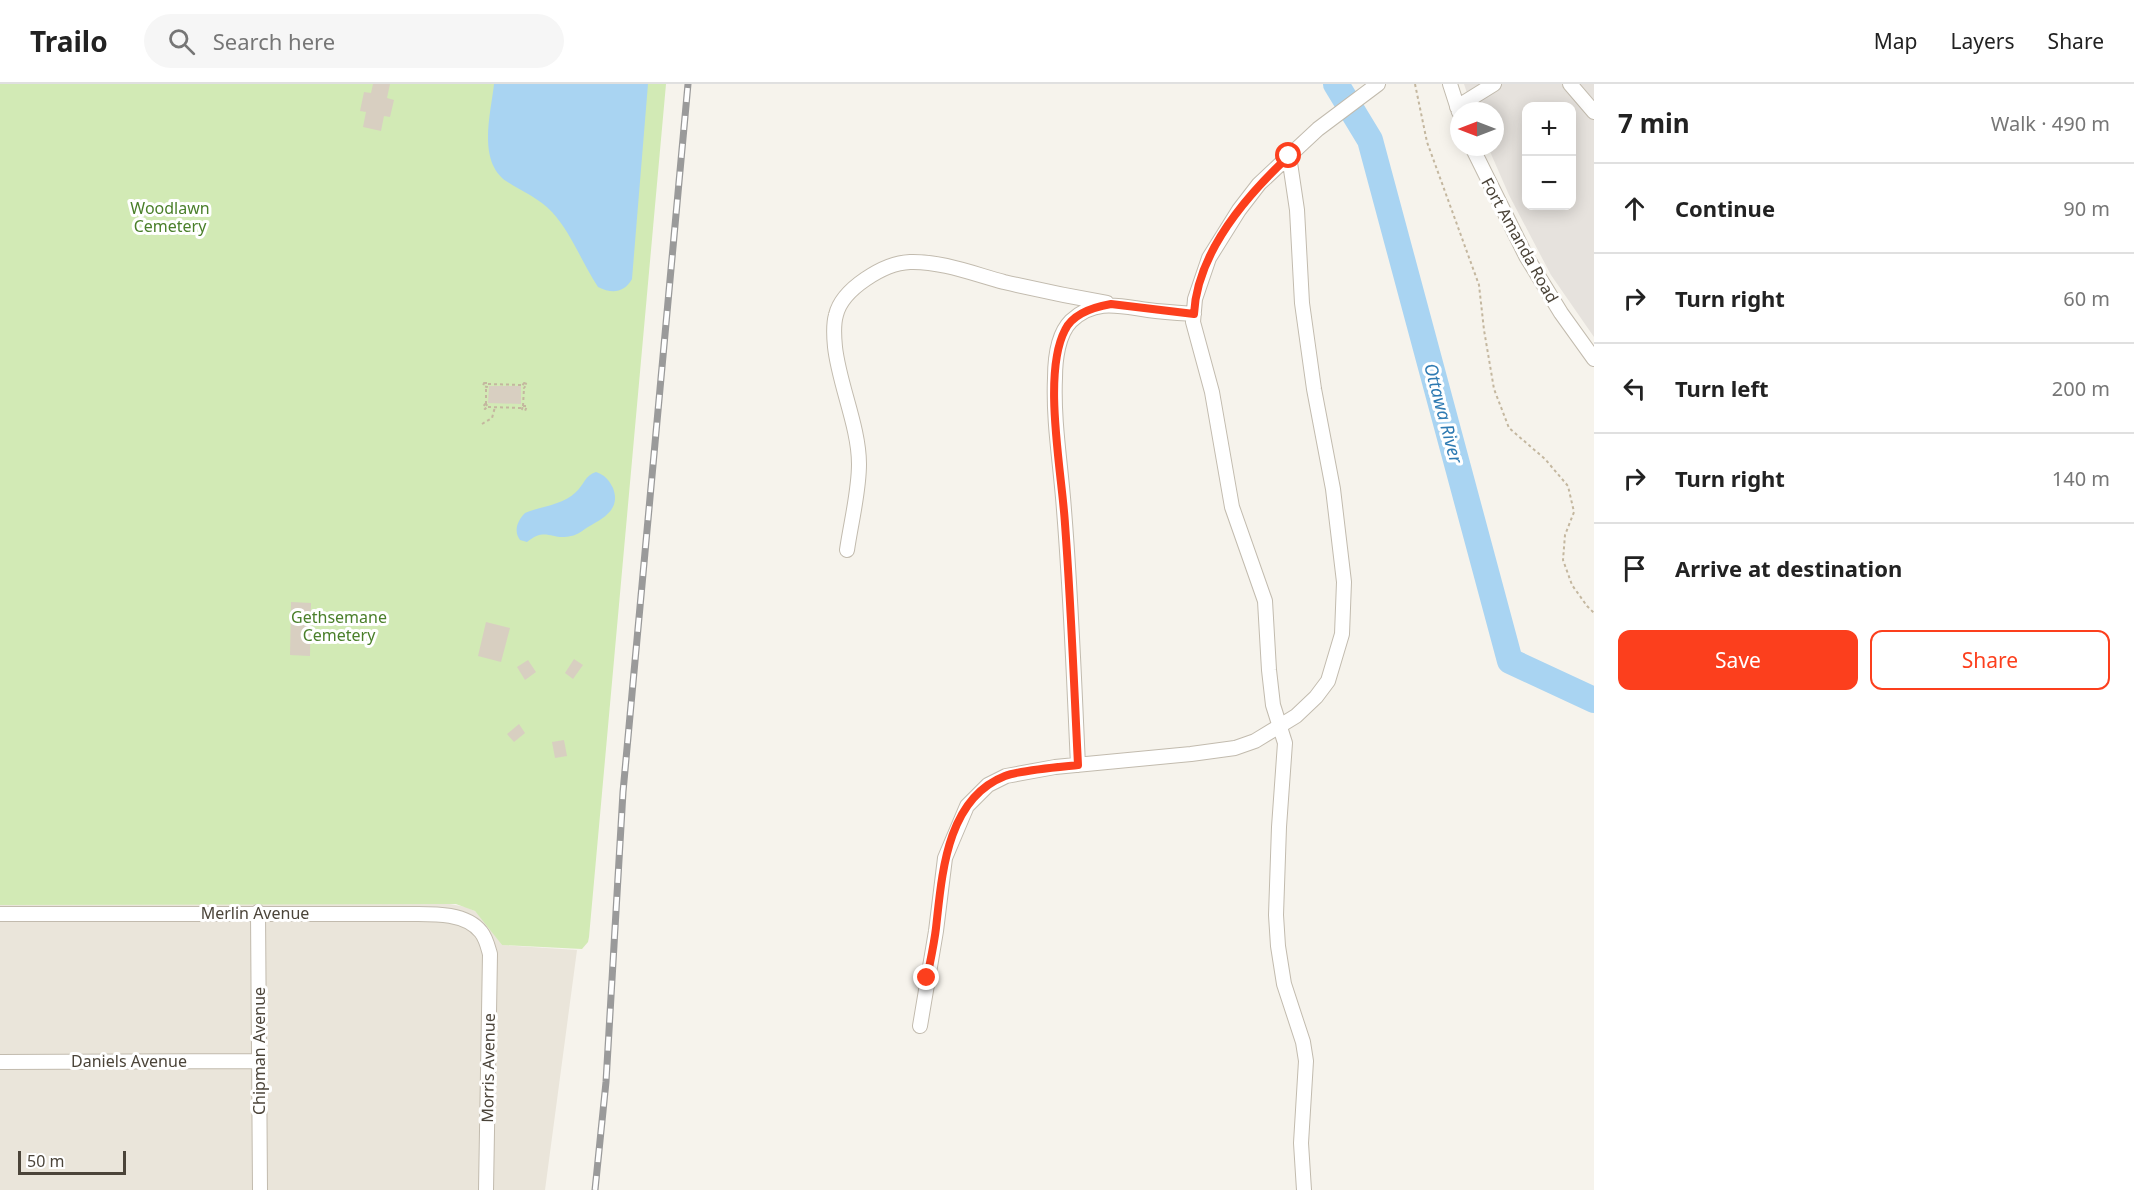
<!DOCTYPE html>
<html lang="en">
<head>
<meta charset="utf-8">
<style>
	:root { --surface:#fff; --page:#f6f6f6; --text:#222; --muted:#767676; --line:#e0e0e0; --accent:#fc3f1d }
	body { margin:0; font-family:"Noto Sans",sans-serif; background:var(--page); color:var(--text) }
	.controls { position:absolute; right:18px; top:18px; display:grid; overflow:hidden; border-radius:12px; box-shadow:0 3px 15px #0003 }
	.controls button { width:54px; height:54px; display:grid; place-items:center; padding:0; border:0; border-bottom:2px solid var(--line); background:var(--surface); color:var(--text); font:30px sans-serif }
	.compass { position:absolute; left:1450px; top:18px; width:54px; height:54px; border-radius:50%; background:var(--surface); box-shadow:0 3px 15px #0003; rotate:270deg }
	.scale { position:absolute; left:18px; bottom:15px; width:108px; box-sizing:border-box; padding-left:6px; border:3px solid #4b4439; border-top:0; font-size:16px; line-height:21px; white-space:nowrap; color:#4b4439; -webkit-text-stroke:4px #fff; paint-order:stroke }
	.stop { position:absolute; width:18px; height:18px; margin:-14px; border:4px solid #fc3f1d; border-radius:50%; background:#fff }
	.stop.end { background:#fc3f1d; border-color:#fff; box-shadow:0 2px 6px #0008 }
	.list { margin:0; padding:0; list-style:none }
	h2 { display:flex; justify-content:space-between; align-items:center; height:78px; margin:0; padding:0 24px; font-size:26px }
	h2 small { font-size:20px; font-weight:400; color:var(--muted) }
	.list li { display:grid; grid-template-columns:39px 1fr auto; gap:18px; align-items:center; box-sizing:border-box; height:90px; padding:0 24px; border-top:2px solid var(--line) }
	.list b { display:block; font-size:22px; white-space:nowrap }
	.list em { font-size:20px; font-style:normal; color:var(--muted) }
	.actions { display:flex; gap:12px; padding:18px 24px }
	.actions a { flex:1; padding:14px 0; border:2px solid var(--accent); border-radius:12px; text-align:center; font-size:21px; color:var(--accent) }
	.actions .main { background:var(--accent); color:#fff }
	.icon { flex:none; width:33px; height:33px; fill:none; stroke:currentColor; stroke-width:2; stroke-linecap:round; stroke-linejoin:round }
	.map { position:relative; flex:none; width:1594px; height:1106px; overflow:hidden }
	header { display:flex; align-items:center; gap:36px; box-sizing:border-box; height:84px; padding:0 30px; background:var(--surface); border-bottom:2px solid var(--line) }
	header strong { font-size:28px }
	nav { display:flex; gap:33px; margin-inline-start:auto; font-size:21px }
	.search { width:420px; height:54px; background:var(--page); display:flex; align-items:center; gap:15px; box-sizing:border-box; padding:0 21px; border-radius:33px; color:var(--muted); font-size:22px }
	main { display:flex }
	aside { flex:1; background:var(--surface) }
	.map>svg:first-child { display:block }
</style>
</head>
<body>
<header>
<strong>Trailo</strong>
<div class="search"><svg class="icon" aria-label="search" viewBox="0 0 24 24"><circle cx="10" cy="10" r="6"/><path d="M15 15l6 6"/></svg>Search here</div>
<nav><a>Map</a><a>Layers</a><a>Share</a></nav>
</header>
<main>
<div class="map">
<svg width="1594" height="1106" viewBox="0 0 1594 1106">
	<rect width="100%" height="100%" fill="#f6f3ec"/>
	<path fill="#eae5da" d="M409,819H444L466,823L475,827L485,838L502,861L577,866L545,1106H0V821Z"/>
	<path fill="#e6e2dd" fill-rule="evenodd" d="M1464,0H1594V253L1551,191L1509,111L1488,63H1495V27H1473ZM1526,22H1572V122H1526Z"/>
	<path fill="#d2eab5" d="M0,0H666L589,853L588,858L582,865L502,861L475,827L456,820L0,821Z"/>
	<path fill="#a9d4f2" d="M494,0H648L632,195C624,209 612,210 598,203C582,179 572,150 552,128C539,114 521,107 506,97C477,76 491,29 494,0Z
		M596,388C605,391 609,396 613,404C621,425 604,434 588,443C583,446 578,451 571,452C552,457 546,442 527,458L520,456C513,447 518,436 525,429C542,422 563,421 576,408C584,401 585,391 596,388Z"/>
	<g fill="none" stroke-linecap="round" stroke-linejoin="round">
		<path stroke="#a9d4f2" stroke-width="26" d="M1336,0L1370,56L1510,577L1594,616"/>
	</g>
	<path fill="#d8cfc1" d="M373,0H390L387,14L394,16L390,33L384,32L381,47L363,43L366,28L360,27L364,8L371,9Z
		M489,302H521V320L488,319Z
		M291,518L311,519L310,572L290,571Z
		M486,538L510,544L501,578L478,572Z
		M574,575L583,581L573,595L565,589Z
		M528,576L536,588L525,596L517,583Z
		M519,640L525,649L514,658L507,650Z
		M564,656L567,672L555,674L552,658Z"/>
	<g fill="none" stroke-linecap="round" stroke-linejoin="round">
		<g stroke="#c2bbae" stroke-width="16">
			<path id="minor" d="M1450,0L1459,28
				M1570,0L1594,28
				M1457,23L1494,0
				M1472,63L1526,172L1561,229L1594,275
				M1289,72L1259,100L1239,126L1209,174L1195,215L1193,238L1212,308L1232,423L1265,517L1269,586L1273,621L1285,659L1279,743L1276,831L1278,862L1284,900L1303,958L1306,977L1301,1059L1304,1106
				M847,466C851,438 859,408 859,380C859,343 839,300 835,263C834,253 833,241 836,231C842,205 884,179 910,178C941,177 974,190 1004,198C1038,206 1072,213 1107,219
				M1078,681C1074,596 1071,511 1064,426C1061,382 1053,338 1055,294C1055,276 1058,250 1071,237C1095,214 1120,222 1148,226C1163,228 1179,229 1194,230
				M258,828L260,1106
				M0,830H404C428,830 465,827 481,848C486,854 488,863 490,870L486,1106
				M920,942L936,847L945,774L967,722L988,701L1006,692L1055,683L1191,670L1235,664L1255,657L1296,632L1316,613L1328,597L1342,550L1344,498L1333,405L1314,305L1302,219L1297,126L1289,72L1318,45L1378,0
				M0,978L259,977"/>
		</g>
		<path stroke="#c4b79f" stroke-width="2" stroke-dasharray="3 3" stroke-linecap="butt" d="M1415,0L1427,58L1479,201L1484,246L1494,305L1509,344L1545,375L1568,402L1574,428L1565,451L1563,476L1572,501L1587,522L1594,529
			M484,299H487V303L483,302Z
			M524,299L527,300L524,304L522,302Z
			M488,300L522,301
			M485,320L488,322L485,325L483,323Z
			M486,320V304
			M523,322L524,304
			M523,322H527L525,327L522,325Z
			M488,323L522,324
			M482,340L492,334L495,323"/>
		<use href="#minor" stroke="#fff" stroke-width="14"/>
		<g stroke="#9a9a9a" stroke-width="7">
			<path id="rail" d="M595,1106L606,998L623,708L688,0"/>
		</g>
		<use href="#rail" stroke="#fff" stroke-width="4.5" stroke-dasharray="14" stroke-linecap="butt"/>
	</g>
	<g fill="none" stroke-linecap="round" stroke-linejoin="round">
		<path stroke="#fc3f1d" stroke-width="8" d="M927,894C930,878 934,861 936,844C942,791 946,715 1005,692C1021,686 1059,683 1078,681C1074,601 1071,520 1065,440C1062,389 1042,290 1065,246C1073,229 1094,223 1111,220L1194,230C1197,169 1246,112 1289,72"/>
	</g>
	<g text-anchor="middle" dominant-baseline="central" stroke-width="6" stroke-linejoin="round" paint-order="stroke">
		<g font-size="16" fill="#4a7f2a" stroke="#fff">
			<text x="170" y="124">Woodlawn<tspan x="170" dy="18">Cemetery</tspan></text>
			<text x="339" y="533">Gethsemane<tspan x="339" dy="18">Cemetery</tspan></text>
		</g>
		<g font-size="16" fill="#4b4439" stroke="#fff">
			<text transform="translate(1520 156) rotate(61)">Fort Amanda Road</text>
			<text x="255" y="829">Merlin Avenue</text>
			<text transform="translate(259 967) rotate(-90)">Chipman Avenue</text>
			<text x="129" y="977">Daniels Avenue</text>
			<text transform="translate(488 984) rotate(-89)">Morris Avenue</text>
		</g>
		<g font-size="18" font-style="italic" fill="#2e7ab2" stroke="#fff">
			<text transform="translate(1444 329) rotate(75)">Ottawa River</text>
		</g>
	</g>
</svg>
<div class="controls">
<button>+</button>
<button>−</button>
</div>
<svg class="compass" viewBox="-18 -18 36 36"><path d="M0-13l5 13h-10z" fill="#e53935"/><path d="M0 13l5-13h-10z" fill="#767676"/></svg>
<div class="scale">50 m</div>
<div class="stop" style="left:1289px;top:72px"></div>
<div class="stop end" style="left:927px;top:894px"></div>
</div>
<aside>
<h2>7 min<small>Walk · 490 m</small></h2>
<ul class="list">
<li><svg class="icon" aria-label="ahead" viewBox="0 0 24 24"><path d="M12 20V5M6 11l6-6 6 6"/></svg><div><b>Continue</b></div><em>90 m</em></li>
<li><svg class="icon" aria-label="right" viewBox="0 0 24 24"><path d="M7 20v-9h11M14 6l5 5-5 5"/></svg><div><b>Turn right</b></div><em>60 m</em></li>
<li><svg class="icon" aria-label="left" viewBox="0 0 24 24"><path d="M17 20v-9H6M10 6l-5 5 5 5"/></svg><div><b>Turn left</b></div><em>200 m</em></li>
<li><svg class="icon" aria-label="right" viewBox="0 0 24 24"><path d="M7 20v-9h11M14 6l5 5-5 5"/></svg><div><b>Turn right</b></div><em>140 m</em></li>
<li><svg class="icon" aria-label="arrive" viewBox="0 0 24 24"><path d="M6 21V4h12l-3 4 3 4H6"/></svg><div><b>Arrive at destination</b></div></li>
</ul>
<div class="actions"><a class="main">Save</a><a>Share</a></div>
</aside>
</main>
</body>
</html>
